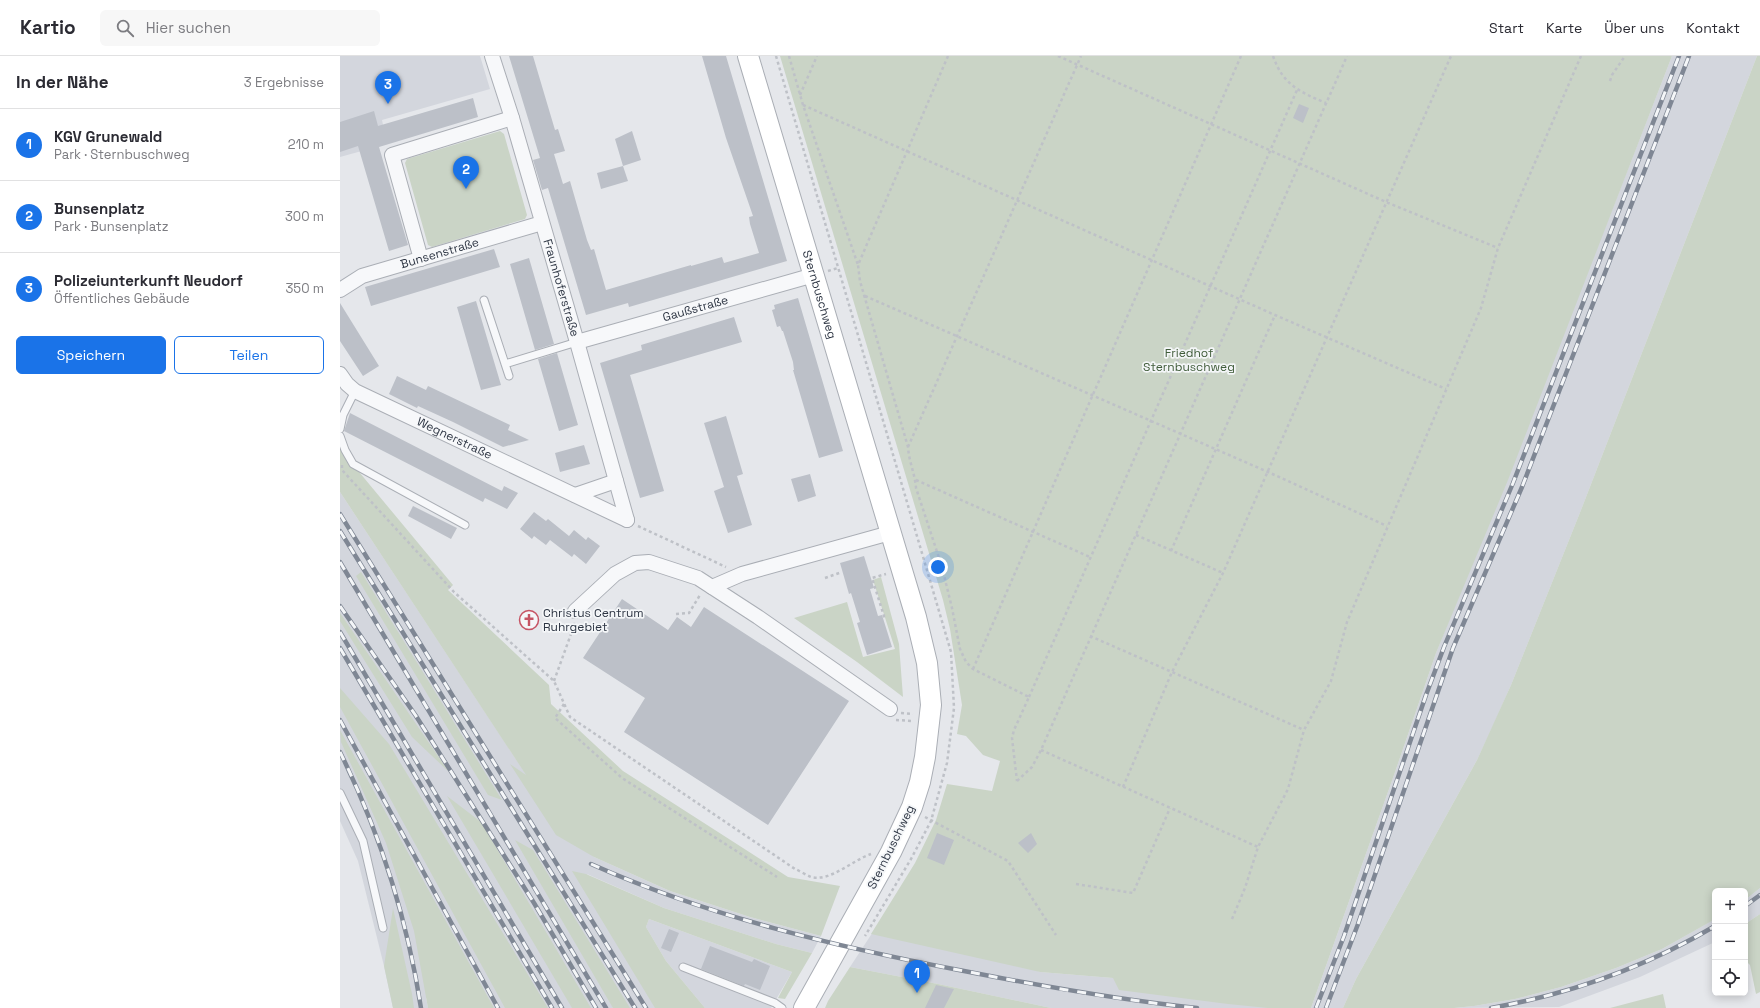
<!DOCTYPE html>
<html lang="de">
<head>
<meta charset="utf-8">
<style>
	:root { --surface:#fff; --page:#f7f7f7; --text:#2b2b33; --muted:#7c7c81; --line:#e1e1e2; --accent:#1a73e8 }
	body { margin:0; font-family:"Space Grotesk",sans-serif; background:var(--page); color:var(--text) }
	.controls { position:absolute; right:12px; bottom:12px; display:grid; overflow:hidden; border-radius:6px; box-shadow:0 2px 10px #0003 }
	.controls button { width:36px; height:36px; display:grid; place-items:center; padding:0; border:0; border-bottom:1px solid var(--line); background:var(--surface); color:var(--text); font:20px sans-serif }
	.you { position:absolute; left:598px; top:511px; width:14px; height:14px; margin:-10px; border:3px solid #fff; border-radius:50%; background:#1a73e8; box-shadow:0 0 0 6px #1a73e833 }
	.badge { display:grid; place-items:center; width:26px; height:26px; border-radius:50%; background:var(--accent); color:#fff; font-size:13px; font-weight:700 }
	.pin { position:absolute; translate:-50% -33px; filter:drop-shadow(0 1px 2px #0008) }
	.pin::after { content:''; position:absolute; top:21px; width:14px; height:12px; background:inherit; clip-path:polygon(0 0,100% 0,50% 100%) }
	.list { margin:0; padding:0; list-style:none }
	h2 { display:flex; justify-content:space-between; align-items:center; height:52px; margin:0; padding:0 16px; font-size:17px }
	h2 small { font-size:13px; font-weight:400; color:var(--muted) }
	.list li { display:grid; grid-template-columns:26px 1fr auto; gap:12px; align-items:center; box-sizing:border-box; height:72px; padding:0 16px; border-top:1px solid var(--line) }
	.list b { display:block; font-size:15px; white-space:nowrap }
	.list p { margin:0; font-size:13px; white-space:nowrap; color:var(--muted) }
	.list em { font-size:13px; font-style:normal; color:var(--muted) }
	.actions { display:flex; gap:8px; padding:12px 16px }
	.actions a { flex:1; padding:9px 0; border:1px solid var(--accent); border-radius:6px; text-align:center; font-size:14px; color:var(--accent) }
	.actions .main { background:var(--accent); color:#fff }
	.icon { flex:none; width:22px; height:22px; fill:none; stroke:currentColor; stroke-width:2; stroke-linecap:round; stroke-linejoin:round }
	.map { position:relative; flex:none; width:1420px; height:952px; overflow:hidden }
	header { display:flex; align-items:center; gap:24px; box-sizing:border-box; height:56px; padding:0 20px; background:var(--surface); border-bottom:1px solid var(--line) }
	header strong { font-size:19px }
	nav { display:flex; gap:22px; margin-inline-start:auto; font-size:14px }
	.search { width:280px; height:36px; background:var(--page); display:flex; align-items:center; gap:10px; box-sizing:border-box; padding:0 14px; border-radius:6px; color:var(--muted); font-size:15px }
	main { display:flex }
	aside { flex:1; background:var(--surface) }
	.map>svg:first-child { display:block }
</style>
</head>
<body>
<header>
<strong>Kartio</strong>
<div class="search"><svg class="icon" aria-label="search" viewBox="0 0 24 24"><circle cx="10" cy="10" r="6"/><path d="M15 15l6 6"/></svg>Hier suchen</div>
<nav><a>Start</a><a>Karte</a><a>Über uns</a><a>Kontakt</a></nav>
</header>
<main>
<aside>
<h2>In der Nähe<small>3 Ergebnisse</small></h2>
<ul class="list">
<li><span class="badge">1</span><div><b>KGV Grunewald</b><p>Park · Sternbuschweg</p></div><em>210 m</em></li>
<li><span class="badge">2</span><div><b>Bunsenplatz</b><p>Park · Bunsenplatz</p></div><em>300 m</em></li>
<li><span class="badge">3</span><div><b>Polizeiunterkunft Neudorf</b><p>Öffentliches Gebäude</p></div><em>350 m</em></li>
</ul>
<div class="actions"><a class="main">Speichern</a><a>Teilen</a></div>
</aside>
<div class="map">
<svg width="1420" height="952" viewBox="0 0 1420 952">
	<rect width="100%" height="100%" fill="#e5e7eb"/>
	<path fill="#d3d6dd" d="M0,0H140L150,33L42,64L47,88L0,101Z
		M1332,0H1417L1241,454L1171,629L1152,672L1137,704L1016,923L1003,952H971L1054,719L1096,597L1274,149Z
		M0,436L187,720L254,801L330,835L410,861L481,880L472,897L436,888L324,852L247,818L323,952H136L86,941L88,952H53L44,910L18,805L0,765Z
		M1420,832V858L1405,868V844Z
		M546,856L700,916L773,922L954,952H711L598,928L510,911Z
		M309,863L452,916L431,952H365L326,905L306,871Z
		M1375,863V886L1300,921L1219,951L1114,952L1134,950L1175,943L1221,931L1276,912L1322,893Z"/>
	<path fill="#cad4c6" d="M440,0H1332L1168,424L1096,597L1054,719L971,952H928L888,948L779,934L773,922L700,916L531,878L575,807L596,764L607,728L652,735L660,705L643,699L626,680L617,678L622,649L610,573L603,544Z
		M1417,0H1420V832L1405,844V835H1375V863L1370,866L1322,893L1276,912L1221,931L1175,943L1134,950L1114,952H1003L1016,923L1137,704L1171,629L1241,454Z
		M160,75L164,78L187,159L185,163L92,191L88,189L65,107L67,103Z
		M0,393L113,529L108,534L209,629L211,648L283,715L448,821L500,830L481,880L410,861L330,835L254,801L216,779L170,708L186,719L0,436Z
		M21,516L162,744L148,739L16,520Z
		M541,521L559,588L563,641L517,606L454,562L507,546L523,601L555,593L533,524Z
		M0,557L109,716L72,681L0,565Z
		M0,632L49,688L208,952H165L0,651Z
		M0,674L154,952H88L74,875L46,787L1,686Z
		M107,740L141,766L251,952H232Z
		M175,784L193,794L290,952H273Z
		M232,815L246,818L324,852L436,888L472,897L445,943L438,942L452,916L309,863L306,871L326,905L365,952H315Z
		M53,852L72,938L74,952H53L44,910Z
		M1420,858V936L1416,938L1410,909L1405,904V868Z
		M510,911L598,928L711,952H485L488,945Z
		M1323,938L1326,952H1270Z"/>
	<path fill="#bcc0c8" d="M169,0H193L215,74L218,73L225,95L214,98L223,128L230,125L247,184L251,194L254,193L266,234L351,209V210L382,201L384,207L419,197L410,168L409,161L413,160L386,82L362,0H386L447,205L289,251L288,247L246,259L208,132L202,134L193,104L200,102Z
		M133,42L138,61L39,91L68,189L49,195L18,90L0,96V66L34,55L38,70Z
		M959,48L969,52L963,67L953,62Z
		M292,75L301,104L283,110L275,83Z
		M283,110L288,125L261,133L257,117Z
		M154,193L160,211L31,250L25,231Z
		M189,202L214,288L195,294L170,208Z
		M458,242L503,395L479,402L453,314H454L453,306L443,275H442L440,270L437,271L432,254L435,253L434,249Z
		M136,245L161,329L141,334L117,251Z
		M0,247L39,310L23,320L0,285Z
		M394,261L402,286L290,319L324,435L300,442L260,307L302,294L301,289Z
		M217,297L238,369L219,375L198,303Z
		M57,320L86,334L88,330L149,359L170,369L168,374L189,384L163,391L113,366L78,350L77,352L49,338Z
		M10,357L162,435L164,430L178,437L167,453L145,442L143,446L4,375Z
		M386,360L403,418L397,420L412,469L388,477L374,435L384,431L364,367Z
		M244,389L250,408L220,416L215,397Z
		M470,418L476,440L458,446L451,423Z
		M73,450L117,472L111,483L68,460Z
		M194,456L206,465L208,463L229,480L234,474L246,484L248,481L260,490L246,508L234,498L232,501L210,484L206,489L194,480L192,483L180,473Z
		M524,500L534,532L530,533L538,560L542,559L552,591L527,599L517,567L520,566L511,537L509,538L500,507Z
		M282,543L328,574L337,561L351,571L364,551L509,645L428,769L284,676L305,642L243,602Z
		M597,777L614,784L604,809L587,802Z
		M691,777L697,788L688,797L678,787Z
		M329,873L339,877L331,896L321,892Z
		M370,890L412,906L414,903L430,910L420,934L405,928L404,930L361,913Z
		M596,929L614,933L604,952H585Z"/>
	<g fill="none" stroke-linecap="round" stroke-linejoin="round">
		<g stroke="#aaaeb5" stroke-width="9">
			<path id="lane" d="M144,244L169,320
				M165,308L237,286
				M0,373L3,359L15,335
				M0,380L5,394L13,408L125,469
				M0,737L23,785L43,872
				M343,911L435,947L442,952"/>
		</g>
		<g stroke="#aaaeb5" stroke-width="16">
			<g id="street">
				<path id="s1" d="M152,0L172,62L237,286L287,464"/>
				<path d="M81,203L52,99L172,62"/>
				<path id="s2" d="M0,234L22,220L202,167"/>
				<path id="s3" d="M237,286L474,219"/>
				<path id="s4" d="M0,318L7,328L15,335L287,464"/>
				<path d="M235,439L276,425"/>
				<path d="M372,531L402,518L550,477"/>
				<path d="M235,555L275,518L295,507L309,506L358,522L418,561L550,653"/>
			</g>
		</g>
		<g stroke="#aaaeb5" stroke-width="22">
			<g id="secondary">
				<path id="s5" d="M408,0L576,561L587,607L591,649L585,701L580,726L572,751L551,796L464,952"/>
			</g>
		</g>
		<path stroke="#bec1c7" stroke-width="2.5" stroke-dasharray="3 3" stroke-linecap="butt" d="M436,0L611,596L614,652L607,707L591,765L571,803L525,880
			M449,0L463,49L518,209
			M608,0L518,209L520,225L568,391C569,406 575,418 576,432L602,511L612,552L620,593L626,606L633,613L689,641L674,674L672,682L677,725
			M718,0L1046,146L1158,192
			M933,0C943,29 960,36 986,47
			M1270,25L1272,19L1285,0
			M460,39L477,0
			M463,49L935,259L1106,333
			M488,215L498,212
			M525,240L928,416L1047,470
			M568,391L741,0
			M2,409V414L114,536L214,625L230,661L455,813C460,815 466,819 471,821C490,826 513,804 531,798
			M576,424L750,501
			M298,470L386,511
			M796,479L883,517
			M831,495L935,259
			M485,522L502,516
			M336,558L349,557L360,539
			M543,561L544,560L532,522L546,518
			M750,580L964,674
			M633,613L901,0
			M214,625L235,567
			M689,641L957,34
			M224,648L215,662L282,722L437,821
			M561,657L573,658
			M556,664L573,665
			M701,694L918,791
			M677,725L692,711L701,694L1007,0
			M783,731L832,616L883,517L1111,0
			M585,761L668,805L716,879
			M736,828L793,837L830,752
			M892,863L905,832L918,791L948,733L964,674L991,625L1007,566L1141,252L1158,192L1241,0"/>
		<use href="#lane" stroke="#f7f8fa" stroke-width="7"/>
		<use href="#street" stroke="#f7f8fa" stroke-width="14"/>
		<use href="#secondary" stroke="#fff" stroke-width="20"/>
		<g stroke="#7f8794" stroke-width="4.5">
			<path id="rail" d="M0,458L306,952
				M0,475L295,952
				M0,506L266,952
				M0,550L76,660L194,847L256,952
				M0,576L222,952
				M0,592L212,952
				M0,664L158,952
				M0,696C40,777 67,862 81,952
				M251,808C370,861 497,891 624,915C701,930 779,944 857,952
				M1405,850L1420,839
				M976,952L1004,880L1086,639L1104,591L1173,427L1339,0
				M986,952L1018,868L1113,592L1182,431L1349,0
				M1151,952C1230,938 1306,911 1375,870"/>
		</g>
		<use href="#rail" stroke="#f4f6f8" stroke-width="3" stroke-dasharray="9" stroke-linecap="butt"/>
	</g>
	<defs>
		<g id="church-ring" transform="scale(1)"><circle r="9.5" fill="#f4f6f8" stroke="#c65464" stroke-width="1.5"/><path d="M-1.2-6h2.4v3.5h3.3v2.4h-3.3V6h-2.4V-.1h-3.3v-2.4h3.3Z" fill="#c65464"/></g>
	</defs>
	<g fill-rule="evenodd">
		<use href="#church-ring" x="189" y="564"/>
	</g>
	<g text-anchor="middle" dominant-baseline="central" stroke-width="3.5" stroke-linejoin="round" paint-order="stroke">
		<g font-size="12" fill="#2d3543" stroke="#f4f6f8">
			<text stroke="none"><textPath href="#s2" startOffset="107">Bunsenstraße</textPath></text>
			<text stroke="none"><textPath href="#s1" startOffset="242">Fraunhoferstraße</textPath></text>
			<text stroke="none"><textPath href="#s5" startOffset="249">Sternbuschweg</textPath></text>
			<text stroke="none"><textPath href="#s3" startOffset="123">Gaußstraße</textPath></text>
			<text stroke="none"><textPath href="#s4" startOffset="133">Wegnerstraße</textPath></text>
			<text transform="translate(551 791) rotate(-64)">Sternbuschweg</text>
		</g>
		<g font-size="12" fill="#415d3b" stroke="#f4f6f8">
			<text x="849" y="297">Friedhof<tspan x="849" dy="14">Sternbuschweg</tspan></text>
		</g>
		<g font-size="12" fill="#2d3543" stroke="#f4f6f8" text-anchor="start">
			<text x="203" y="557">Christus Centrum<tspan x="203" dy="14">Ruhrgebiet</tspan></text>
		</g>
	</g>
</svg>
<div class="controls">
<button>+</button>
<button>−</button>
<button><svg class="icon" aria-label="locate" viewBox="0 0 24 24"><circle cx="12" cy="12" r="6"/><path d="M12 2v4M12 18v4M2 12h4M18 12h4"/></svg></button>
</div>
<div class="you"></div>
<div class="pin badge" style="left:577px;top:937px">1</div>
<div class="pin badge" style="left:126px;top:133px">2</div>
<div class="pin badge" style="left:48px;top:48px">3</div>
</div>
</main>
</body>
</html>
